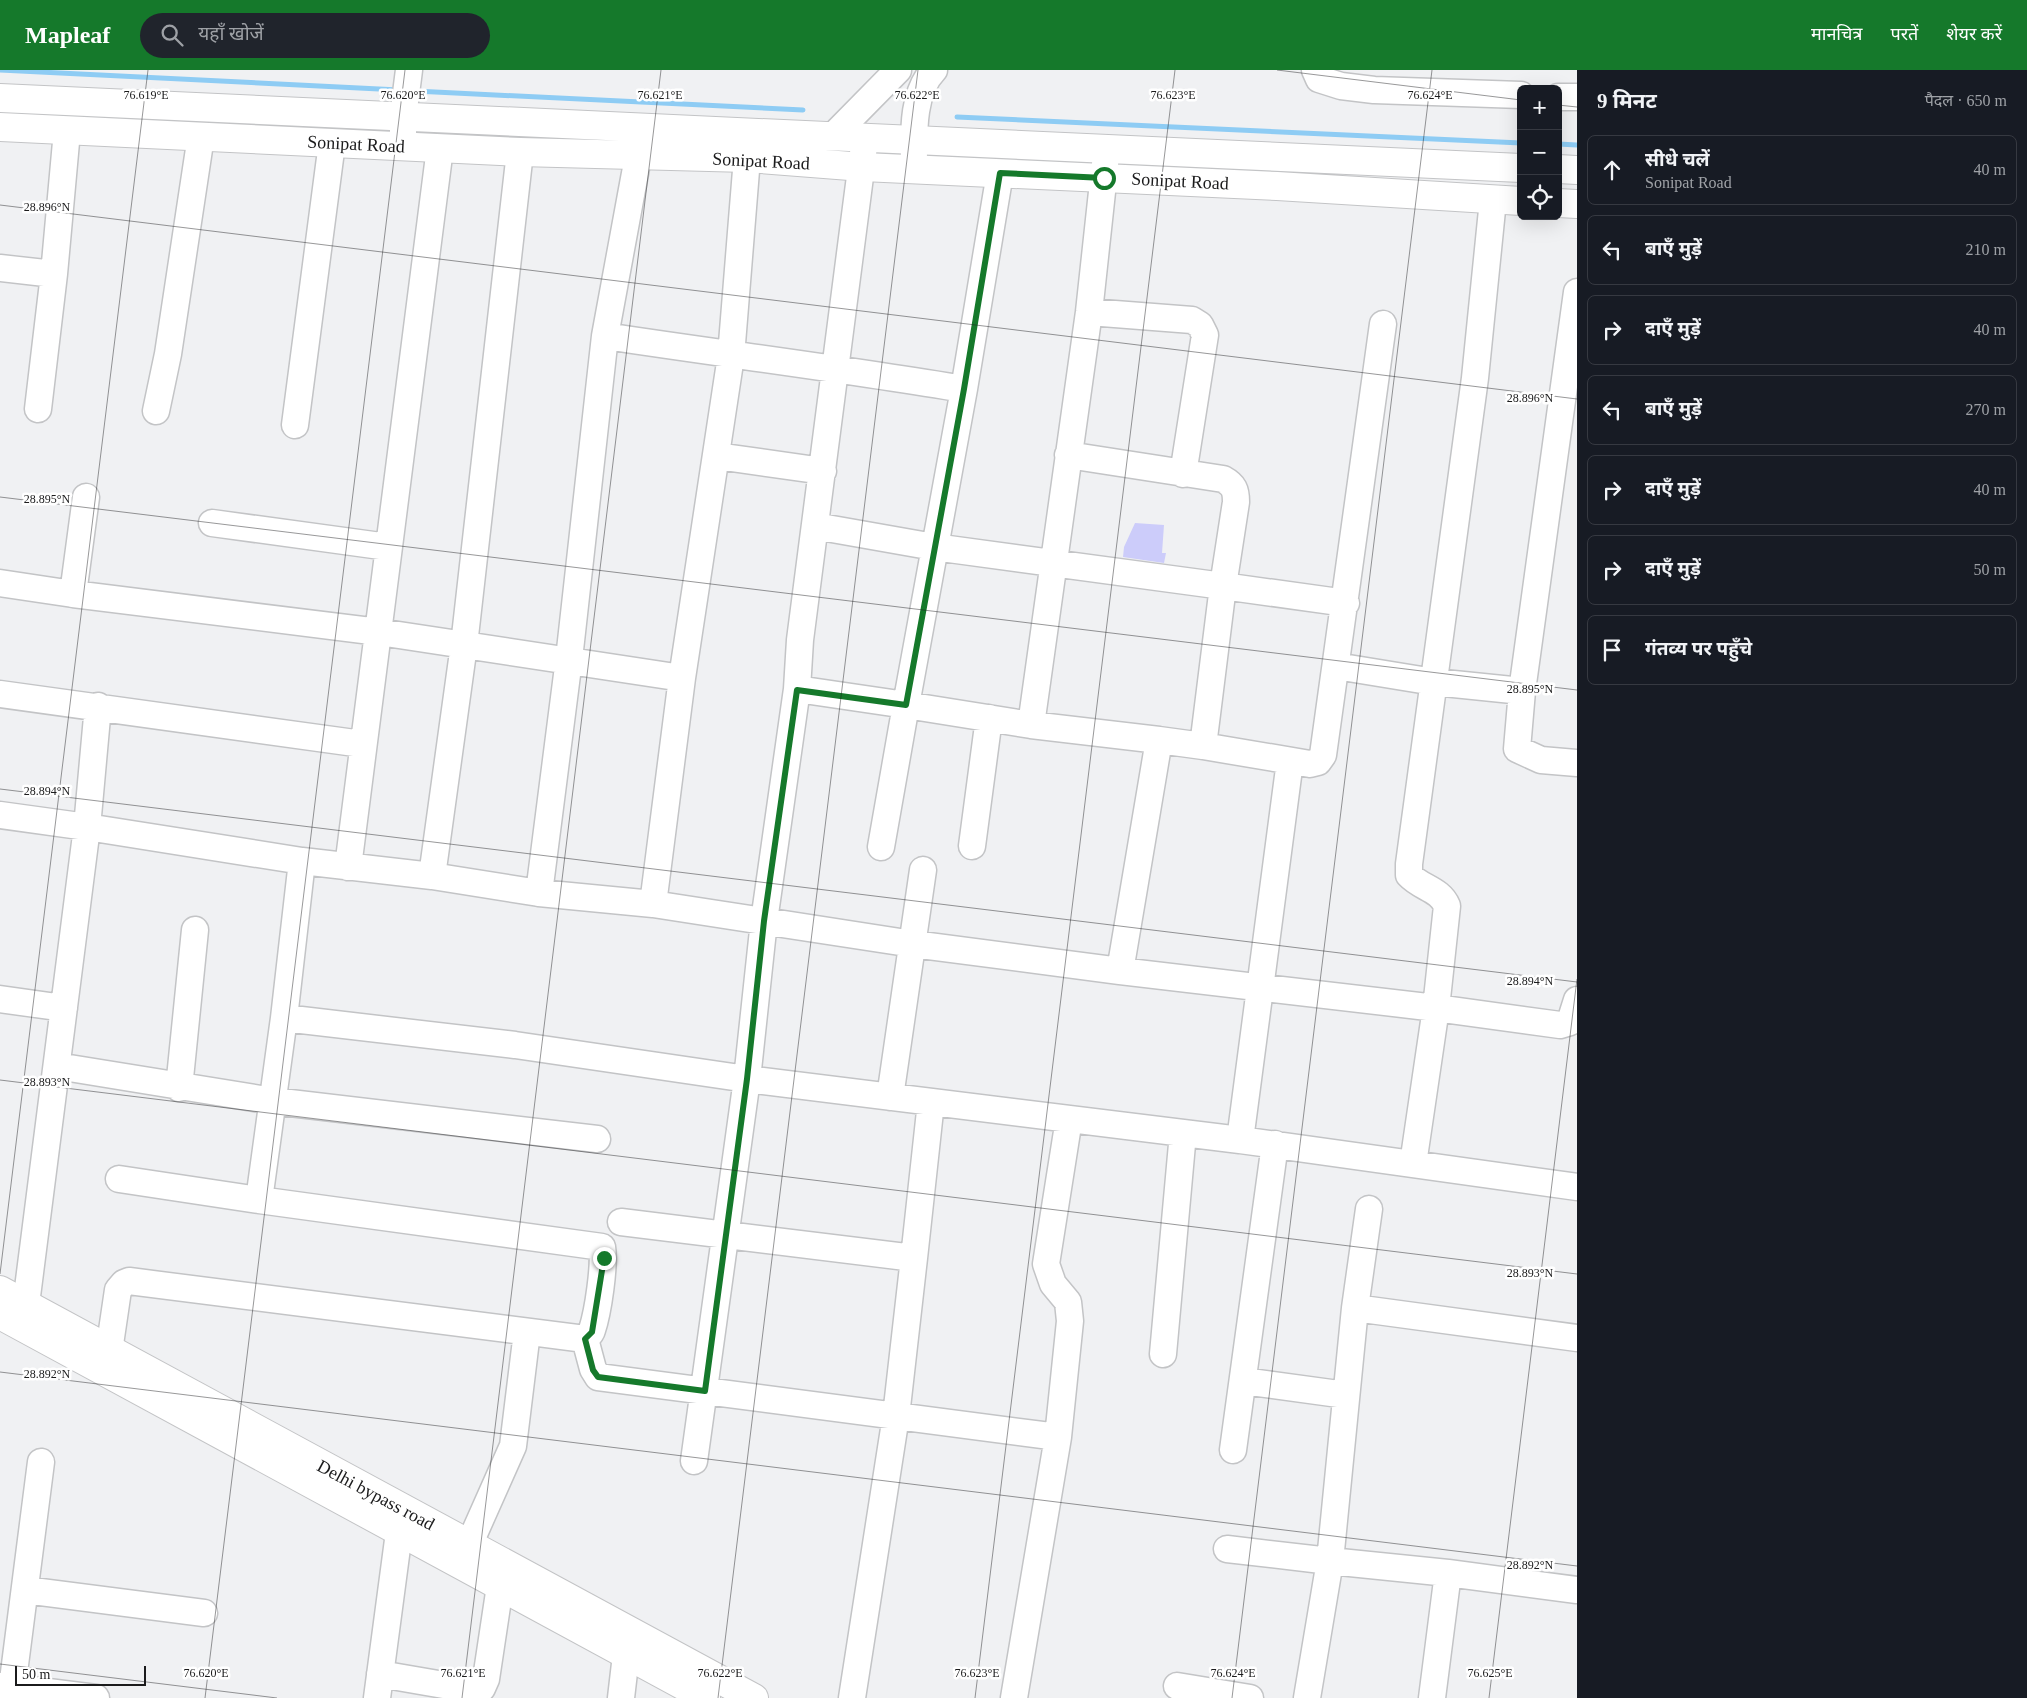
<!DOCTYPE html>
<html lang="hi">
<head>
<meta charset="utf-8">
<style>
	:root { --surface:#171b24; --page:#20242c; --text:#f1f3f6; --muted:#9ea1a6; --line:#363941; --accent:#15792b }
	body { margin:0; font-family:"Times New Roman","Noto Sans Devanagari",serif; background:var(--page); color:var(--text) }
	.controls { position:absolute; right:15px; top:15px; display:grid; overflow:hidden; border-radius:8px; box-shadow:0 5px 20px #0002 }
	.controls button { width:45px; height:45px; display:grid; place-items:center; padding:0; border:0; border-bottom:1px solid var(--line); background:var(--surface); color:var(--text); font:25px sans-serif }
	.scale { position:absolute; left:15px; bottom:12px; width:131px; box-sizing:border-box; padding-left:5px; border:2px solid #1b1b1c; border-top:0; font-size:14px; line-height:18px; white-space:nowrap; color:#1b1b1c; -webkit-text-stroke:4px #fff; paint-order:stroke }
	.stop { position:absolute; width:15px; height:15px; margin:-11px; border:4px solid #15792b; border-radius:50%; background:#fff }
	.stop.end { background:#15792b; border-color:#fff; box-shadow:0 1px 5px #0008 }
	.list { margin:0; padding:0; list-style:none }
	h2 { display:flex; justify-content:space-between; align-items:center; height:65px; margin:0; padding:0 20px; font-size:21px }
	h2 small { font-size:16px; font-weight:400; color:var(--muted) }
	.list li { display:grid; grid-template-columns:32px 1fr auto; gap:15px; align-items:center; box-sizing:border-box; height:70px; margin:0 10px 10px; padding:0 10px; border:1px solid var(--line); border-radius:8px }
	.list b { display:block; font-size:19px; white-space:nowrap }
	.list p { margin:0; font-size:16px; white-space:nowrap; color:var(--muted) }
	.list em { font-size:16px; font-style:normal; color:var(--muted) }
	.icon { flex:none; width:28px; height:28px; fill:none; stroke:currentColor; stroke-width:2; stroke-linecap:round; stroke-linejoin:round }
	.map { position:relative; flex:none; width:1577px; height:1628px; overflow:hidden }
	header { display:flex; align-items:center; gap:30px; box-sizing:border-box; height:70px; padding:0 25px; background:var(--accent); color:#fff }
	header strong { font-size:24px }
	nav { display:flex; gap:28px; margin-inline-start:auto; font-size:18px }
	.search { width:350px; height:45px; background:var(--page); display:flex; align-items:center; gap:12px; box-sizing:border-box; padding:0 18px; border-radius:28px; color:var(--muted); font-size:19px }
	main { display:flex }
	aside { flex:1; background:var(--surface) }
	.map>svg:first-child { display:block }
</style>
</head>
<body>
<header>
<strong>Mapleaf</strong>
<div class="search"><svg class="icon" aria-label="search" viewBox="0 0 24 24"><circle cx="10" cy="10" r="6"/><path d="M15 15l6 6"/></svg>यहाँ खोजें</div>
<nav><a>मानचित्र</a><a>परतें</a><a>शेयर करें</a></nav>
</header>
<main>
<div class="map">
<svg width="1577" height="1628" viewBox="0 0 1577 1628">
	<rect width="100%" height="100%" fill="#f0f1f3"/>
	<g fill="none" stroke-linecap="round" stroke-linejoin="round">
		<path stroke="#8eccf4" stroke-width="5" d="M0,0L399,20
			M415,21L803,40
			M957,47L1521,73
			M1558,74L1577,75"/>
	</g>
	<path fill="#ccccfa" d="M1135,453L1164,455L1162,483H1166L1164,493L1123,487L1124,477Z"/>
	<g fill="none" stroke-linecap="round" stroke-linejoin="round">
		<g stroke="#c3c4c6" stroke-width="29">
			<path id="minor" d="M1315,0L1319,9L1341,16L1374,20L1521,25
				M1558,27H1577
				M833,66L898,0
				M403,76V47L409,0
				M747,88L731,286L682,608L653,834L913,874L1120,901L1159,670L1031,655L906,635L964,319L1000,103
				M914,98C914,67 911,23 934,0
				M0,198L54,204
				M1089,242L1192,250L1200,255L1205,265L1183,404
				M605,266C724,284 845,299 964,319
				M38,339L54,204L67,61
				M156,341L168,284L201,66
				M295,355L332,73
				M1068,385L1223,409C1234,415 1236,420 1236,432L1223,516L1346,533
				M717,386L823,401
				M86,427L73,524L379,562L682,608
				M212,453L388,477
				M815,456L934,477L1223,516L1203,676L1159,670
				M0,513L73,524
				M1336,596L1434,612L1522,621L1577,222
				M797,619L906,635L881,777
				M1522,621L1517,679L1541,690L1577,693
				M0,624L362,674
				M1031,655L1089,242L1106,85
				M1203,676L1310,694L1318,692L1323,685L1383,254
				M0,745L87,757L98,636
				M972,776L989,648
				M348,797L440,78
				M432,806L464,575L520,82
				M539,823L569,589L605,266L638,87
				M653,834L539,823L432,806L302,791L284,948L515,975L747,1009L1240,1070L1290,691
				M1120,901L1436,938L1560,955L1570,952L1577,930
				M0,929L64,938
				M284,948L259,1130L602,1177C605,1195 598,1242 592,1260C591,1264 588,1266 585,1269
				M57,996L273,1031L597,1069
				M179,1018L195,860
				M890,1027L923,800
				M1240,1070L1577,1117
				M1413,1094L1436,938L1447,836C1440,819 1421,818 1409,805V794L1475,308L1493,130
				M119,1109L259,1130
				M1369,1139L1355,1238L1330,1491L1448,1503L1577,1520
				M621,1152L914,1188L896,1346L852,1628
				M914,1188L931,1032
				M26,1234L87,757L302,791
				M1355,1238L1577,1268
				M585,1269L593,1299L598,1307L1058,1367
				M109,1281L118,1220L124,1213L129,1211L585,1269
				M1163,1284L1183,1063
				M1243,1311L1346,1325
				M1233,1380L1275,1074
				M694,1391L747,1009L764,851L797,619L800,570L865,68
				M469,1475L513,1376L527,1262
				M1227,1479L1330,1491L1307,1628
				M25,1520L204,1543
				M380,1604L473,1620L482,1618L486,1609L500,1516
				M0,1616L96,1628
				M1177,1616L1250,1628
				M12,1618L41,1392
				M377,1628L402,1440
				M621,1628L626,1585
				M1014,1628L1058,1367L1070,1251L1068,1232L1053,1214L1046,1194L1069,1049
				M1432,1628L1448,1503"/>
		</g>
		<g stroke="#c3c4c6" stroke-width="30">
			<path id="major" d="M0,28L1521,98
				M0,57L520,82L747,88L863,97L1277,116L1521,131
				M1558,99L1577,100
				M1558,133L1577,134
				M0,1220L754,1628
				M0,1245L706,1628"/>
		</g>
		<use href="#minor" stroke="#fff" stroke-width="26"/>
		<use href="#major" stroke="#fff" stroke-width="28"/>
	</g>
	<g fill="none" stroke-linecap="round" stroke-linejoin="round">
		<path stroke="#15792b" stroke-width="6" d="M604,1188L592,1262L585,1269L593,1300L598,1307L705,1321L747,1009L764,851L797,620L906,635L964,319L1000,103L1104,108"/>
	</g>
	<path fill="none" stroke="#1b1b1c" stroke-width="1" stroke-opacity="0.45" d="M1277,0L1521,30M1558,35L1577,37M0,135L1577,329M0,427L1577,620M0,719L1577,912M0,1010L1577,1204M0,1204L148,0M0,1302L1577,1496M0,1594L277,1628M205,1628L405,0M462,1628L661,0M718,1628L918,0M975,1628L1175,0M1232,1628L1432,0M1489,1628L1577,909"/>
	<g text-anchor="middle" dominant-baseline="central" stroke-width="5" stroke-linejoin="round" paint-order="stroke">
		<g font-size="18" fill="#1b1b1c" stroke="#fff">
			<text transform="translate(356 74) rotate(3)">Sonipat Road</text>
			<text transform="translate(761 91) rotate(3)">Sonipat Road</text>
			<text transform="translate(1180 111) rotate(3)">Sonipat Road</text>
			<text transform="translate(376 1425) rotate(28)">Delhi bypass road</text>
		</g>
	</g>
	<g font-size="12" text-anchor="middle" fill="#1b1b1c" stroke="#fff" stroke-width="5" stroke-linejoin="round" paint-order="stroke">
		<text x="146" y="29">76.619°E</text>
		<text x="403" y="29">76.620°E</text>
		<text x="660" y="29">76.621°E</text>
		<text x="917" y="29">76.622°E</text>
		<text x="1173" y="29">76.623°E</text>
		<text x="1430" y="29">76.624°E</text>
		<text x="47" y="141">28.896°N</text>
		<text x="1530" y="332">28.896°N</text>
		<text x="47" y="433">28.895°N</text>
		<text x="1530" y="623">28.895°N</text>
		<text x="47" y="725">28.894°N</text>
		<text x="1530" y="915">28.894°N</text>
		<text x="47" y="1016">28.893°N</text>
		<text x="1530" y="1207">28.893°N</text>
		<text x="47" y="1308">28.892°N</text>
		<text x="1530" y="1499">28.892°N</text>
		<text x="206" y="1607">76.620°E</text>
		<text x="463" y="1607">76.621°E</text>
		<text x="720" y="1607">76.622°E</text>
		<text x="977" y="1607">76.623°E</text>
		<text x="1233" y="1607">76.624°E</text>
		<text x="1490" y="1607">76.625°E</text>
	</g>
</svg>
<div class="controls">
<button>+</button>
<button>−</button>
<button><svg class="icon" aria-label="locate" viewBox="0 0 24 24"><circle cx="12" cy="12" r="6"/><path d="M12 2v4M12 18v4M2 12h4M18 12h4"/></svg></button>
</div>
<div class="scale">50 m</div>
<div class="stop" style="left:1104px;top:108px"></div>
<div class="stop end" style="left:604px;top:1188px"></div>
</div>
<aside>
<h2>9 मिनट<small>पैदल · 650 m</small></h2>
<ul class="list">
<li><svg class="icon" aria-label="ahead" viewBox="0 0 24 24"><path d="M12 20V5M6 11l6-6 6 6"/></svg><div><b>सीधे चलें</b><p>Sonipat Road</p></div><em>40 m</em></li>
<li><svg class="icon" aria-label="left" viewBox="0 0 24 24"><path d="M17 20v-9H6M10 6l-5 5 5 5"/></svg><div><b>बाएँ मुड़ें</b></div><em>210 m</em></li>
<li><svg class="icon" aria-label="right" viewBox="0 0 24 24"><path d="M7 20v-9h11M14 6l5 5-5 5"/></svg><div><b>दाएँ मुड़ें</b></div><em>40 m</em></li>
<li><svg class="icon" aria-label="left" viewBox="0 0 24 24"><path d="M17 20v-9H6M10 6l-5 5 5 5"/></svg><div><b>बाएँ मुड़ें</b></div><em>270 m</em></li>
<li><svg class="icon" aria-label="right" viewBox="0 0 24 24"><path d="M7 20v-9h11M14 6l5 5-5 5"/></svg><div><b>दाएँ मुड़ें</b></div><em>40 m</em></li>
<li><svg class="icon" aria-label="right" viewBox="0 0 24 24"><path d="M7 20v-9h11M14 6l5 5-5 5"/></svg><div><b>दाएँ मुड़ें</b></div><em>50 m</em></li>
<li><svg class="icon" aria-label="arrive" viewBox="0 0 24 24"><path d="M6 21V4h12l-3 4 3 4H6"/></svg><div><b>गंतव्य पर पहुँचे</b></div></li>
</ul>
</aside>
</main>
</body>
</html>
